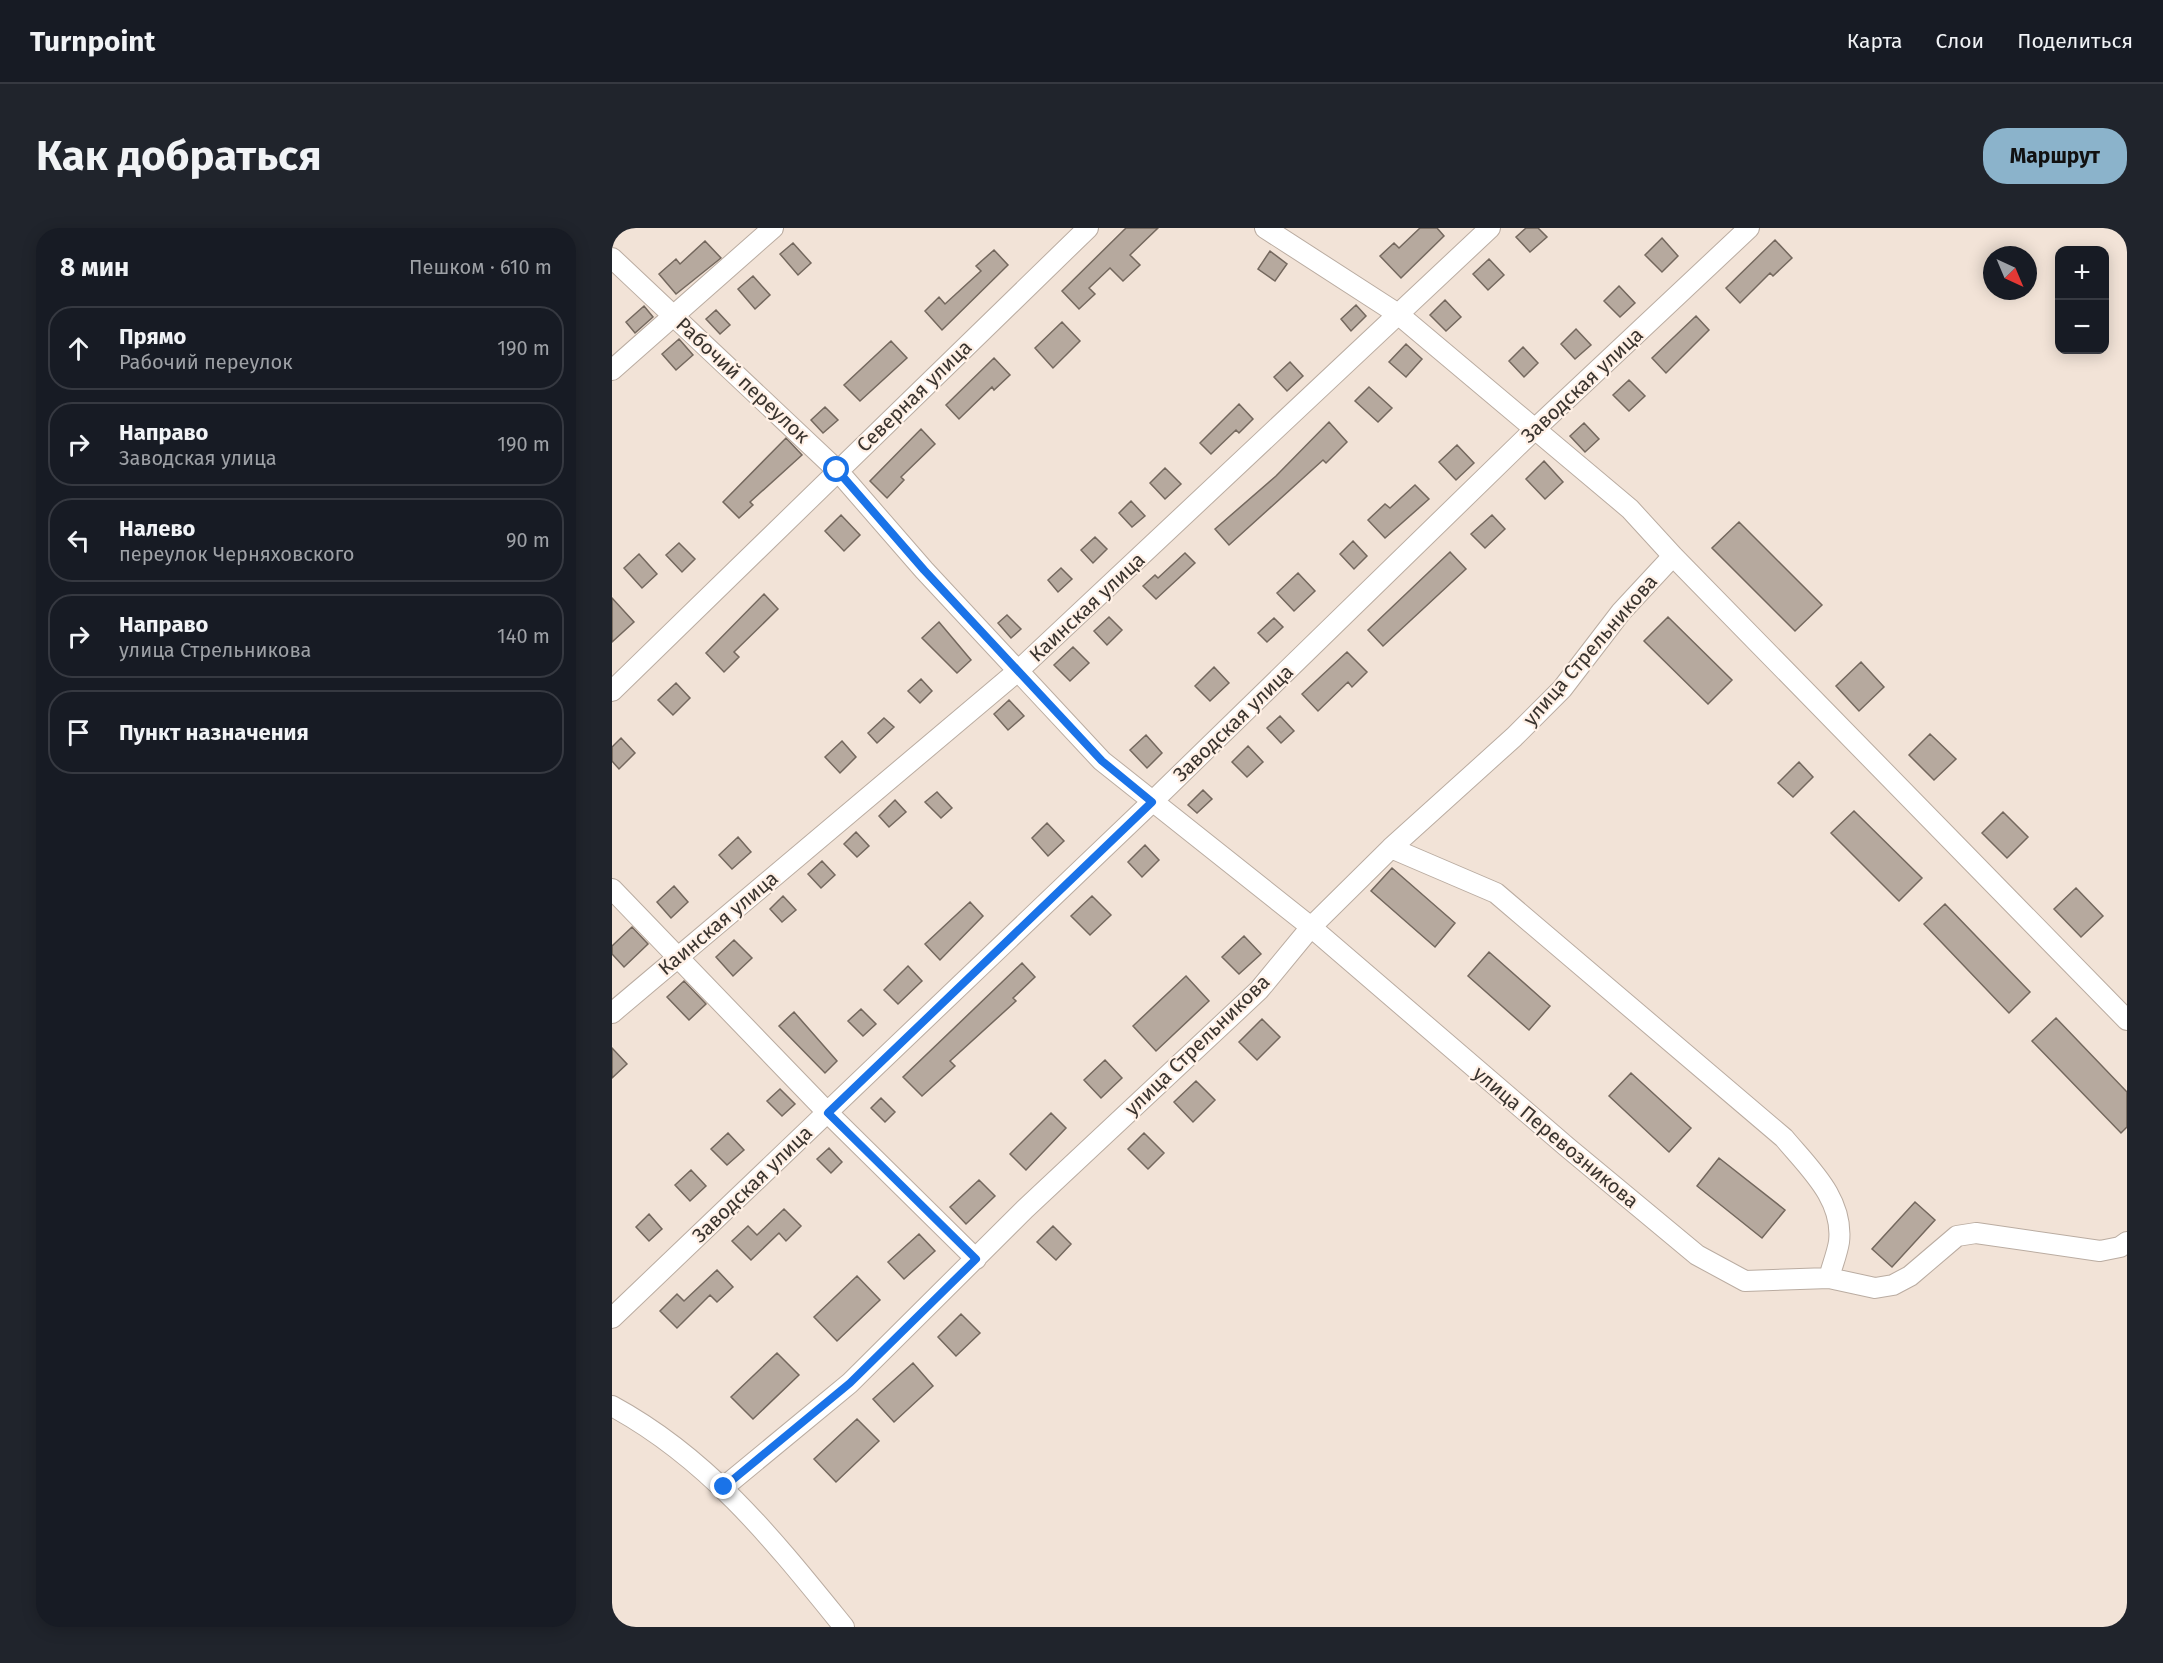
<!DOCTYPE html>
<html lang="ru">
<head>
<meta charset="utf-8">
<style>
	:root { --surface:#171b24; --page:#20242c; --text:#f1f3f6; --muted:#9ea1a6; --line:#363941; --accent:#8bb3cb }
	body { margin:0; font-family:"Fira Sans",sans-serif; background:var(--page); color:var(--text) }
	.controls { position:absolute; right:18px; top:18px; display:grid; overflow:hidden; border-radius:12px; box-shadow:0 3px 15px #0003 }
	.controls button { width:54px; height:54px; display:grid; place-items:center; padding:0; border:0; border-bottom:2px solid var(--line); background:var(--surface); color:var(--text); font:30px sans-serif }
	.compass { position:absolute; left:1371px; top:18px; width:54px; height:54px; border-radius:50%; background:var(--surface); box-shadow:0 3px 15px #0003; rotate:136deg }
	.stop { position:absolute; width:18px; height:18px; margin:-14px; border:4px solid #1a73e8; border-radius:50%; background:#fff }
	.stop.end { background:#1a73e8; border-color:#fff; box-shadow:0 2px 6px #0008 }
	.list { margin:0; padding:0; list-style:none }
	h2 { display:flex; justify-content:space-between; align-items:center; height:78px; margin:0; padding:0 24px; font-size:26px }
	h2 small { font-size:20px; font-weight:400; color:var(--muted) }
	.list li { display:grid; grid-template-columns:39px 1fr auto; gap:18px; align-items:center; box-sizing:border-box; height:84px; margin:0 12px 12px; padding:0 12px; border:2px solid var(--line); border-radius:24px }
	.list b { display:block; font-size:22px; white-space:nowrap }
	.list p { margin:0; font-size:20px; white-space:nowrap; color:var(--muted) }
	.list em { font-size:20px; font-style:normal; color:var(--muted) }
	.icon { flex:none; width:33px; height:33px; fill:none; stroke:currentColor; stroke-width:2; stroke-linecap:round; stroke-linejoin:round }
	.map { position:relative; flex:none; width:1515px; height:1399px; overflow:hidden; border-radius:24px }
	header { display:flex; align-items:center; gap:36px; box-sizing:border-box; height:84px; padding:0 30px; background:var(--surface); border-bottom:2px solid var(--line) }
	header strong { font-size:28px }
	nav { display:flex; gap:33px; margin-inline-start:auto; font-size:21px }
	.intro { display:flex; align-items:center; justify-content:space-between; box-sizing:border-box; height:144px; padding:0 36px }
	h1 { margin:0; font-size:42px }
	.button { padding:15px 27px; border-radius:24px; background:var(--accent); color:#111; font-size:21px; font-weight:700 }
	main { display:flex; gap:36px; padding:0 36px }
	aside { flex:1; background:var(--surface); border-radius:24px; box-shadow:0 3px 15px #0003 }
	.map>svg:first-child { display:block }
</style>
</head>
<body>
<header>
<strong>Turnpoint</strong>
<nav><a>Карта</a><a>Слои</a><a>Поделиться</a></nav>
</header>
<div class="intro"><h1>Как добраться</h1><a class="button">Маршрут</a></div>
<main>
<aside>
<h2>8 мин<small>Пешком · 610 m</small></h2>
<ul class="list">
<li><svg class="icon" aria-label="ahead" viewBox="0 0 24 24"><path d="M12 20V5M6 11l6-6 6 6"/></svg><div><b>Прямо</b><p>Рабочий переулок</p></div><em>190 m</em></li>
<li><svg class="icon" aria-label="right" viewBox="0 0 24 24"><path d="M7 20v-9h11M14 6l5 5-5 5"/></svg><div><b>Направо</b><p>Заводская улица</p></div><em>190 m</em></li>
<li><svg class="icon" aria-label="left" viewBox="0 0 24 24"><path d="M17 20v-9H6M10 6l-5 5 5 5"/></svg><div><b>Налево</b><p>переулок Черняховского</p></div><em>90 m</em></li>
<li><svg class="icon" aria-label="right" viewBox="0 0 24 24"><path d="M7 20v-9h11M14 6l5 5-5 5"/></svg><div><b>Направо</b><p>улица Стрельникова</p></div><em>140 m</em></li>
<li><svg class="icon" aria-label="arrive" viewBox="0 0 24 24"><path d="M6 21V4h12l-3 4 3 4H6"/></svg><div><b>Пункт назначения</b></div></li>
</ul>
</aside>
<div class="map">
<svg width="1515" height="1399" viewBox="0 0 1515 1399">
	<rect width="100%" height="100%" fill="#f2e3d7"/>
	<path fill="#b6a99e" stroke="#74685e" stroke-width="1.5" d="M514,0H546L518,27L528,37L511,53L498,40L477,60L483,66L467,81L450,63Z
		M808,0H825L832,8L789,50L768,28L782,15L787,20Z
		M914,0H926L935,9L918,24L904,9Z
		M1050,10L1066,28L1050,44L1033,27Z
		M1163,12L1180,30L1161,48L1158,45L1128,75L1114,60Z
		M93,13L109,30L64,66L47,46L64,31L68,36Z
		M181,15L199,35L186,47L168,26Z
		M382,22L396,37L330,102L313,83L327,69L333,76L369,43L364,38Z
		M658,23L675,36L663,53L646,41Z
		M877,31L892,47L876,62L861,46Z
		M141,48L158,67L143,81L126,61Z
		M1007,58L1023,75L1008,89L992,73Z
		M833,72L849,89L834,103L818,87Z
		M744,77L754,88L739,103L729,91Z
		M32,78L41,89L23,105L14,94Z
		M104,82L118,97L108,106L94,91Z
		M1084,88L1097,102L1054,145L1040,130Z
		M450,94L468,113L441,140L423,120Z
		M964,101L979,117L963,131L949,116Z
		M67,111L81,127L64,142L50,126Z
		M279,113L295,130L248,173L232,157Z
		M794,116L810,131L794,149L777,134Z
		M911,119L926,135L912,149L897,133Z
		M382,130L398,147L382,162L380,159L347,191L334,177Z
		M678,134L691,148L675,163L662,149Z
		M1017,152L1033,168L1017,183L1001,167Z
		M757,159L780,180L766,194L743,173Z
		M627,176L641,191L627,205L624,202L599,226L588,215Z
		M213,179L226,192L211,205L199,192Z
		M717,194L735,214L714,235L711,232L617,317L603,301L664,248Z
		M972,195L987,211L973,224L958,208Z
		M309,201L323,216L289,249L292,252L275,270L258,253Z
		M174,210L190,227L138,274L141,277L127,290L111,274Z
		M845,217L862,235L844,252L827,234Z
		M932,233L951,254L933,271L914,251Z
		M553,240L569,256L553,271L538,255Z
		M803,257L817,271L773,310L756,292L773,276L778,280Z
		M519,273L533,288L520,299L507,285Z
		M229,287L248,307L232,323L213,303Z
		M880,287L893,301L873,320L859,306Z
		M1127,294L1210,377L1183,403L1100,320Z
		M483,309L495,321L481,335L469,322Z
		M741,313L755,328L742,341L728,326Z
		M67,315L83,331L70,344L54,327Z
		M838,324L854,341L771,418L756,402Z
		M573,325L583,335L544,371L531,358L543,347L546,350Z
		M27,326L45,346L30,360L12,340Z
		M449,340L460,351L446,364L436,352Z
		M686,345L703,363L682,383L665,365Z
		M152,366L166,381L122,424L127,429L112,444L94,425Z
		M0,370L22,394L0,414Z
		M395,387L409,401L399,410L386,395Z
		M497,389L510,402L495,417L482,403Z
		M1056,389L1120,452L1096,476L1032,413Z
		M662,390L671,399L655,414L646,405Z
		M327,394L359,432L345,445L310,410Z
		M461,419L477,435L458,453L442,437Z
		M735,424L755,444L740,459L736,454L706,483L690,466Z
		M1249,434L1272,459L1247,483L1224,458Z
		M602,439L617,455L598,473L583,458Z
		M309,451L320,463L308,475L296,463Z
		M64,455L78,470L61,487L46,472Z
		M397,472L412,488L396,502L382,486Z
		M668,488L682,503L669,515L655,500Z
		M272,490L282,499L265,515L256,505Z
		M1318,506L1344,531L1322,552L1297,527Z
		M534,507L550,525L535,540L518,522Z
		M9,510L23,525L7,541L0,533V519Z
		M230,513L244,529L228,545L213,529Z
		M636,518L651,534L635,549L620,534Z
		M1187,534L1201,549L1181,569L1166,555Z
		M591,562L600,571L585,585L576,577Z
		M325,564L340,580L329,590L313,574Z
		M283,572L294,584L277,599L267,588Z
		M1242,583L1310,650L1287,673L1219,605Z
		M1391,584L1416,609L1395,630L1370,605Z
		M435,595L452,613L436,628L420,610Z
		M244,604L257,618L245,629L232,616Z
		M126,609L139,624L120,641L107,627Z
		M533,617L547,632L530,649L516,634Z
		M210,633L223,647L209,660L196,646Z
		M780,640L843,695L823,719L759,663Z
		M62,658L76,674L59,690L45,674Z
		M1464,660L1491,688L1469,709L1442,681Z
		M171,668L184,682L170,694L158,681Z
		M480,668L499,687L478,707L459,688Z
		M358,674L371,688L328,732L313,716Z
		M1333,676L1418,764L1397,785L1312,696Z
		M20,699L36,716L12,739L0,726V718Z
		M632,708L649,726L627,746L610,729Z
		M122,712L140,730L121,748L104,729Z
		M877,724L938,778L917,802L856,748Z
		M410,735L423,749L401,770L404,773L338,833L343,838L310,868L291,849Z
		M296,738L310,753L286,776L272,762Z
		M574,748L597,773L544,823L521,798Z
		M72,753L94,776L77,792L55,769Z
		M249,781L264,796L251,808L236,793Z
		M182,784L225,833L213,845L167,798Z
		M1444,790L1515,864V899L1509,905L1420,813Z
		M650,791L668,809L645,832L627,814Z
		M0,820L15,836L0,850Z
		M493,832L510,850L489,870L472,852Z
		M1019,845L1079,900L1057,924L997,868Z
		M584,853L603,872L581,894L562,874Z
		M168,861L183,876L170,888L155,873Z
		M269,870L283,884L273,894L259,880Z
		M439,885L454,900L414,942L398,926Z
		M116,905L132,922L115,937L99,921Z
		M532,905L552,925L536,941L516,921Z
		M217,920L230,934L219,945L205,931Z
		M1107,930L1173,982L1150,1010L1085,958Z
		M79,942L94,958L78,973L63,957Z
		M367,952L383,968L354,996L338,979Z
		M1303,974L1323,992L1280,1039L1260,1021Z
		M172,981L189,998L174,1013L167,1005L139,1032L120,1013L136,998L145,1007Z
		M37,986L50,1001L37,1013L24,999Z
		M441,998L459,1016L444,1032L425,1014Z
		M307,1006L323,1023L292,1051L276,1034Z
		M105,1042L121,1059L105,1074L98,1067L65,1100L48,1083L65,1066L72,1073Z
		M245,1048L268,1072L225,1113L202,1089Z
		M349,1086L368,1105L344,1128L326,1109Z
		M165,1125L187,1147L141,1191L119,1169Z
		M301,1135L321,1158L282,1194L261,1171Z
		M245,1191L267,1213L224,1254L202,1231Z"/>
	<g fill="none" stroke-linecap="round" stroke-linejoin="round">
		<g stroke="#baaca1" stroke-width="22">
			<path id="minor" d="M653,0L786,86L1018,281L1061,328L1515,792
				M0,30L225,242L312,342L490,533L699,699L955,919L1085,1027L1133,1053L1217,1050L1263,1060L1281,1057L1298,1048L1345,1008L1364,1005L1488,1023L1508,1019L1515,1014
				M0,142L161,0
				M0,463L476,0
				M779,620L884,665L1172,910C1197,940 1232,971 1227,1014C1225,1026 1220,1038 1217,1050
				M0,661L216,885L364,1031
				M0,785L407,442L878,0
				M0,1090L540,574L924,200L1137,0
				M0,1178C98,1231 163,1314 232,1399
				M112,1259L238,1155L413,981L647,762L699,699L779,620L902,509L950,461L1009,384L1061,328"/>
		</g>
		<use href="#minor" stroke="#fff" stroke-width="20"/>
	</g>
	<g fill="none" stroke-linecap="round" stroke-linejoin="round">
		<path stroke="#1a73e8" stroke-width="8" d="M112,1259L238,1155L364,1031L216,885L540,574L490,533L312,342L225,242"/>
	</g>
	<g text-anchor="middle" dominant-baseline="central" stroke-width="4.5" stroke-linejoin="round" paint-order="stroke">
		<g font-size="20" fill="#3a342f" stroke="#fff0e5">
			<text transform="translate(131 152) rotate(43)">Рабочий переулок</text>
			<text transform="translate(970 157) rotate(-43)">Заводская улица</text>
			<text transform="translate(302 168) rotate(-44)">Северная улица</text>
			<text transform="translate(475 379) rotate(-43)">Каинская улица</text>
			<text transform="translate(978 422) rotate(-49)">улица Стрельникова</text>
			<text transform="translate(621 495) rotate(-44)">Заводская улица</text>
			<text transform="translate(106 695) rotate(-40)">Каинская улица</text>
			<text transform="translate(585 817) rotate(-44)">улица Стрельникова</text>
			<text transform="translate(944 909) rotate(40)">улица Перевозникова</text>
			<text transform="translate(140 956) rotate(-44)">Заводская улица</text>
		</g>
	</g>
</svg>
<div class="controls">
<button>+</button>
<button>−</button>
</div>
<svg class="compass" viewBox="-18 -18 36 36"><path d="M0-13l5 13h-10z" fill="#e53935"/><path d="M0 13l5-13h-10z" fill="#9ea1a6"/></svg>
<div class="stop" style="left:225px;top:242px"></div>
<div class="stop end" style="left:112px;top:1259px"></div>
</div>
</main>
</body>
</html>
